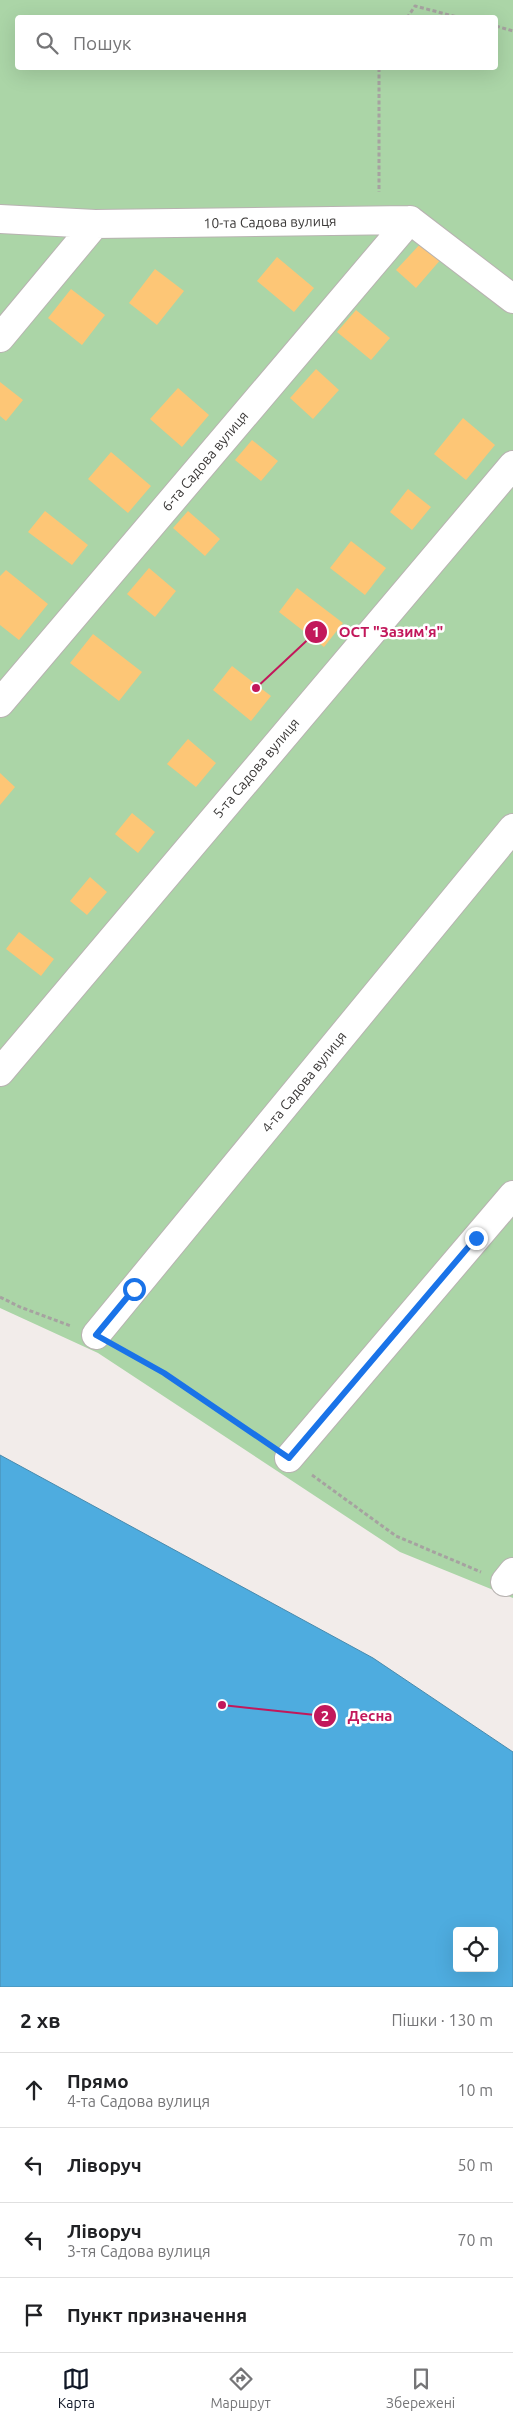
<!DOCTYPE html>
<html lang="uk">
<head>
<meta charset="utf-8">
<style>
	:root { --surface:#fff; --page:#f6f6f6; --text:#202124; --muted:#757577; --line:#e0e0e0; --accent:#111827 }
	body { margin:0; font-family:Ubuntu,sans-serif; background:var(--page); color:var(--text) }
	.controls { position:absolute; right:15px; bottom:15px; display:grid; overflow:hidden; border-radius:5px; box-shadow:0 5px 20px #0002 }
	.controls button { width:45px; height:45px; display:grid; place-items:center; padding:0; border:0; border-bottom:1px solid var(--line); background:var(--surface); color:var(--text); font:25px sans-serif }
	.stop { position:absolute; width:15px; height:15px; margin:-11px; border:4px solid #1a73e8; border-radius:50%; background:#fff }
	.stop.end { background:#1a73e8; border-color:#fff; box-shadow:0 1px 5px #0008 }
	.list { margin:0; padding:0; list-style:none }
	h2 { display:flex; justify-content:space-between; align-items:center; height:65px; margin:0; padding:0 20px; font-size:21px }
	h2 small { font-size:16px; font-weight:400; color:var(--muted) }
	.list li { display:grid; grid-template-columns:32px 1fr auto; gap:15px; align-items:center; box-sizing:border-box; height:75px; padding:0 20px; border-top:1px solid var(--line) }
	.list b { display:block; font-size:19px; white-space:nowrap }
	.list p { margin:0; font-size:16px; white-space:nowrap; color:var(--muted) }
	.list em { font-size:16px; font-style:normal; color:var(--muted) }
	.icon { flex:none; width:28px; height:28px; fill:none; stroke:currentColor; stroke-width:2; stroke-linecap:round; stroke-linejoin:round }
	.map { position:relative; flex:none; width:513px; height:1987px; overflow:hidden }
	.search { position:absolute; background:var(--surface); box-shadow:0 5px 20px #0002; left:15px; right:15px; top:15px; height:55px; display:flex; align-items:center; gap:12px; box-sizing:border-box; padding:0 18px; border-radius:5px; color:var(--muted); font-size:19px }
	.sheet { height:365px; background:var(--surface) }
	nav { display:flex; justify-content:space-around; align-items:center; box-sizing:border-box; height:70px; border-top:1px solid var(--line); background:var(--surface); font-size:14px; color:var(--muted) }
	nav a { display:grid; justify-items:center; gap:2px }
	nav .on { color:var(--accent) }
	.map>svg:first-child { display:block }
</style>
</head>
<body>
<div class="map">
<svg width="513" height="1987" viewBox="0 0 513 1987">
	<rect width="100%" height="100%" fill="#f2ecea"/>
	<path fill="#abd5a7" fill-rule="evenodd" d="M0,0H513V1598L400,1552L98,1353L0,1308ZM18,18H496V68H18Z"/>
	<path fill="#4eacdf" stroke="#488aad" fill-rule="evenodd" d="M0,1455L373,1658L513,1752V1987H0ZM457,1931H494V1968H457Z"/>
	<path fill="#fdc676" d="M423,241L442,258L416,288L396,270Z
		M277,257L314,288L294,312L257,281Z
		M155,269L184,291L157,325L129,303Z
		M71,289L105,315L82,345L48,318Z
		M356,310L390,338L371,360L337,332Z
		M316,369L339,390L313,419L290,398Z
		M0,382L23,400L6,421L0,416Z
		M178,388L209,415L182,447L150,419Z
		M463,418L495,445L466,480L434,454Z
		M252,440L278,461L261,481L235,460Z
		M111,452L151,486L128,513L88,479Z
		M408,489L431,507L412,530L390,512Z
		M45,511L88,545L72,565L28,532Z
		M188,511L220,539L205,556L173,528Z
		M351,541L386,568L365,595L330,568Z
		M149,568L176,591L155,617L127,594Z
		M6,570L48,604L19,640L0,625V576Z
		M297,588L343,623L324,647L279,612Z
		M93,634L142,672L119,701L70,663Z
		M232,666L271,696L251,721L213,690Z
		M188,739L216,763L196,787L167,764Z
		M0,773L15,787L0,805Z
		M132,813L155,832L138,853L115,834Z
		M90,877L107,892L87,915L70,901Z
		M19,932L54,959L41,976L6,949Z"/>
	<g fill="none" stroke-linecap="round" stroke-linejoin="round">
		<g stroke="#b8b3b1" stroke-width="30">
			<path id="minor" d="M0,219L95,224L410,220L513,299
				M0,338L95,224
				M0,703L410,220
				M0,1072L513,465
				M96,1335L513,828
				M289,1458L513,1195
				M505,1582L513,1572"/>
		</g>
		<path stroke="#a6a2a0" stroke-width="3" stroke-dasharray="4 2.5" stroke-linecap="butt" d="M407,18L415,6L461,18
			M496,26L513,31
			M379,68V192
			M0,1297L20,1307L71,1326
			M120,1349L164,1373L266,1442
			M312,1475L396,1536L481,1572"/>
		<use href="#minor" stroke="#fff" stroke-width="28"/>
	</g>
	<g fill="none" stroke-linecap="round" stroke-linejoin="round">
		<path stroke="#1a73e8" stroke-width="6" d="M134,1289L96,1335L164,1373L289,1458L476,1238"/>
	</g>
	<g text-anchor="middle" dominant-baseline="central" stroke-width="5" stroke-linejoin="round" paint-order="stroke">
		<g font-size="14" fill="#3b3938" stroke="#fff">
			<text transform="translate(270 222) rotate(-1)">10-та Садова вулиця</text>
			<text transform="translate(205 461) rotate(-50)">6-та Садова вулиця</text>
			<text transform="translate(256 768) rotate(-50)">5-та Садова вулиця</text>
			<text transform="translate(304 1082) rotate(-51)">4-та Садова вулиця</text>
		</g>
	</g>
	<path fill="none" stroke="#c2185b" stroke-width="2" d="M256 688L316 632M222 1705L325 1716"/>
	<g fill="#c2185b" stroke="#fff" stroke-width="2">
		<circle cx="256" cy="688" r="5"/>
		<circle cx="222" cy="1705" r="5"/>
		<circle cx="316" cy="632" r="12"/>
		<circle cx="325" cy="1716" r="12"/>
	</g>
	<g font-size="15" text-anchor="middle" font-weight="bold" fill="#fff">
		<text x="316" y="637">1</text>
		<text x="325" y="1721">2</text>
	</g>
	<g font-size="15" text-anchor="middle" font-weight="bold" fill="#c2185b" stroke="#fff" stroke-width="5" stroke-linejoin="round" paint-order="stroke">
		<text x="391" y="637">ОСТ "Зазим'я"</text>
		<text x="370" y="1721">Десна</text>
	</g>
</svg>
<div class="controls">
<button><svg class="icon" aria-label="locate" viewBox="0 0 24 24"><circle cx="12" cy="12" r="6"/><path d="M12 2v4M12 18v4M2 12h4M18 12h4"/></svg></button>
</div>
<div class="stop" style="left:134px;top:1289px"></div>
<div class="stop end" style="left:476px;top:1238px"></div>
<div class="search"><svg class="icon" aria-label="search" viewBox="0 0 24 24"><circle cx="10" cy="10" r="6"/><path d="M15 15l6 6"/></svg>Пошук</div>
</div>
<section class="sheet">
<h2>2 хв<small>Пішки · 130 m</small></h2>
<ul class="list">
<li><svg class="icon" aria-label="ahead" viewBox="0 0 24 24"><path d="M12 20V5M6 11l6-6 6 6"/></svg><div><b>Прямо</b><p>4-та Садова вулиця</p></div><em>10 m</em></li>
<li><svg class="icon" aria-label="left" viewBox="0 0 24 24"><path d="M17 20v-9H6M10 6l-5 5 5 5"/></svg><div><b>Ліворуч</b></div><em>50 m</em></li>
<li><svg class="icon" aria-label="left" viewBox="0 0 24 24"><path d="M17 20v-9H6M10 6l-5 5 5 5"/></svg><div><b>Ліворуч</b><p>3-тя Садова вулиця</p></div><em>70 m</em></li>
<li><svg class="icon" aria-label="arrive" viewBox="0 0 24 24"><path d="M6 21V4h12l-3 4 3 4H6"/></svg><div><b>Пункт призначення</b></div></li>
</ul>
</section>
<nav>
<a class="on"><svg class="icon" aria-label="map" viewBox="0 0 24 24"><path d="M3 6l6-2 6 2 6-2v14l-6 2-6-2-6 2zM9 4v14M15 6v14"/></svg>Карта</a>
<a><svg class="icon" aria-label="directions" viewBox="0 0 24 24"><path d="M12 3l9 9-9 9-9-9zM9 14v-3h6M13 9l2 2-2 2"/></svg>Маршрут</a>
<a><svg class="icon" aria-label="saved" viewBox="0 0 24 24"><path d="M7 4h10v16l-5-4-5 4z"/></svg>Збережені</a>
</nav>
</body>
</html>
